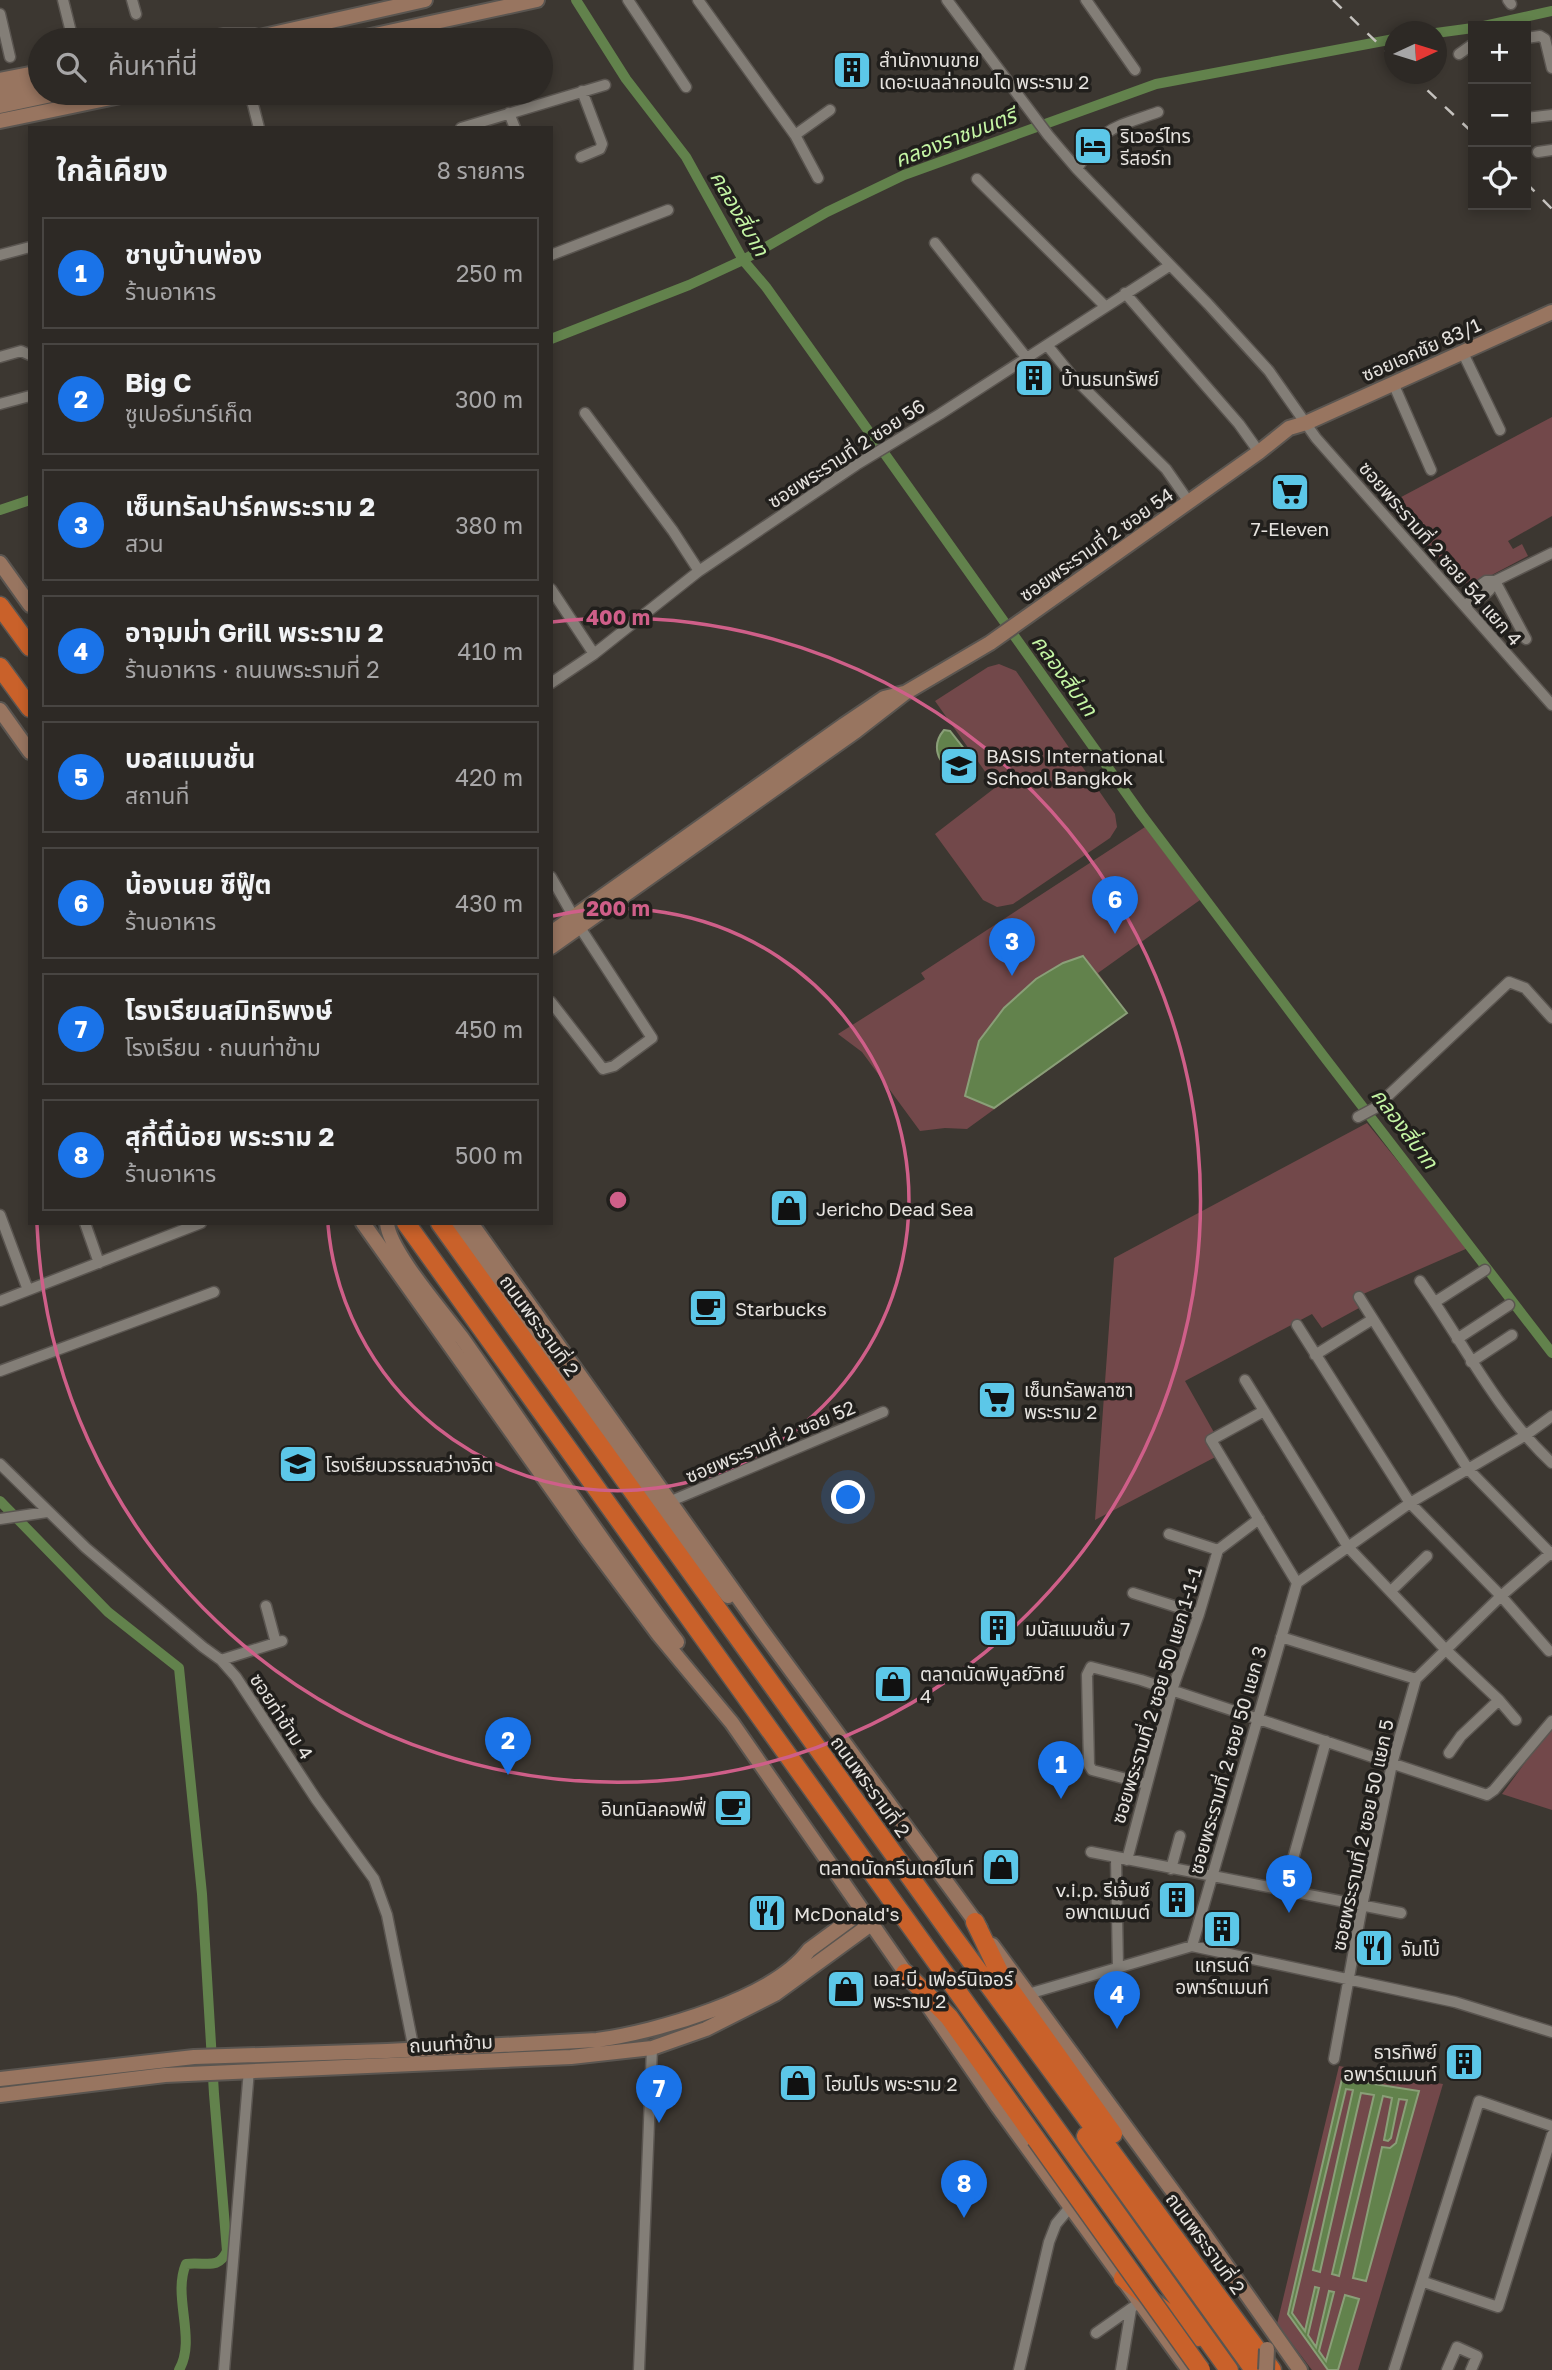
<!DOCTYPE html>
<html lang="th">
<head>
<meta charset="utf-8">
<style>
	:root { --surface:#2d2925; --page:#35312d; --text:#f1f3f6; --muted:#a7a6a7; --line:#484542; --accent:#1a73e8 }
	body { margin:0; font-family:"Golos Text","Noto Sans Thai",sans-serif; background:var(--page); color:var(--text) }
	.controls { position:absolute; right:21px; top:21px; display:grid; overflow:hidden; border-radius:0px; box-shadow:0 4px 10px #0003 }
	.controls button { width:63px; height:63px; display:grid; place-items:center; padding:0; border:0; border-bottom:2px solid var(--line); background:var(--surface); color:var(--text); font:35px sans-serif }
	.compass { position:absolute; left:1384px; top:21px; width:63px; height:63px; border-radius:50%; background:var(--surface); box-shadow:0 4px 10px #0003; rotate:86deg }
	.you { position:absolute; left:849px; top:1498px; width:24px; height:24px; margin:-18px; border:5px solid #fff; border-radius:50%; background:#1a73e8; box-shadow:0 0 0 10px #1a73e833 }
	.badge { display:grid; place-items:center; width:46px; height:46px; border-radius:50%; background:var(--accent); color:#fff; font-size:23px; font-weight:700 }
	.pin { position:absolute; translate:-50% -58px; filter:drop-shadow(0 2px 4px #0008) }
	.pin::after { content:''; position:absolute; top:37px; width:24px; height:21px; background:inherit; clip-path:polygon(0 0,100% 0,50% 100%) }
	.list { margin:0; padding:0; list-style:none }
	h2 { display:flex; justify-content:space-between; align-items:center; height:91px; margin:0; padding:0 28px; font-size:30px }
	h2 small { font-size:23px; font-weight:400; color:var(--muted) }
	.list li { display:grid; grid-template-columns:46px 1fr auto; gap:21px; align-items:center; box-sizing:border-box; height:112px; margin:0 14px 14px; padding:0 14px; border:2px solid var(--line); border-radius:0px }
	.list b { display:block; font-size:26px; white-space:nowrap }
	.list p { margin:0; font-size:23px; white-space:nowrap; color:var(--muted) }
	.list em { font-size:23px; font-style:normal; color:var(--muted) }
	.icon { flex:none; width:38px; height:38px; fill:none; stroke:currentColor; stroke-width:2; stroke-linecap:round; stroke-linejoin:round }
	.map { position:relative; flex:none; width:1552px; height:2370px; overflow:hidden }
	.search { position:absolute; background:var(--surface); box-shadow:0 4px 10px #0003; left:28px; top:28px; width:525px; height:77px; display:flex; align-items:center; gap:18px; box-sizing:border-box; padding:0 24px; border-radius:38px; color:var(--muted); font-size:26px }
	.panel { position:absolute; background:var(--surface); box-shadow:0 4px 10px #0003; left:28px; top:126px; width:525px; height:1099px; border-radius:0px }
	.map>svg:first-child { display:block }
</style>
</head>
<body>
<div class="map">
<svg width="1552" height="2370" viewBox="0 0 1552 2370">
	<rect width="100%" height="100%" fill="#3c3731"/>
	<path fill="#72484a" d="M1552,417V516L1508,541L1513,549L1522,544L1528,556L1469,587L1455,570L1451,572L1388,504Z
		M999,664L1016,671L1115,814L1117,827L1110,838L1013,904L997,907L983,900L935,834L996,787L935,701L988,667Z
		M1145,827L1200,900L1098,973L1127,1013L967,1129L945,1128L920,1131L862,1052L838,1034L925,979L921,973Z
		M1367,1123L1468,1248L1354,1298L1359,1308L1322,1328L1312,1314L1185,1381L1225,1452L1095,1520L1114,1258Z
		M1552,1726V1810L1502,1794Z
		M1339,2066L1443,2084L1358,2370H1338L1358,2299L1345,2295L1326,2361L1319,2352L1334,2292L1329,2291L1316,2347L1308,2335L1315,2287L1305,2332L1292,2313L1346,2089L1353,2090L1314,2270L1319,2272L1361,2092L1374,2094L1332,2274L1339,2276L1383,2096L1392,2097L1384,2141H1388L1391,2138L1399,2098L1407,2099L1396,2143L1390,2148L1383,2147L1366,2281L1419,2091L1342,2079L1288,2314L1328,2370H1312L1277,2324Z"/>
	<path fill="#62824c" stroke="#8a9f78" stroke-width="2" d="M944,730L950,731L969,755L965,760L959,753L952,758L957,768C935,766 932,744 944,730Z
		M1083,956L1127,1013L994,1108L965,1096L979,1041L1004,1008L1036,979L1063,963Z
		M1342,2079L1419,2091L1366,2281L1353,2278L1382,2147L1390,2148L1396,2143L1407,2100L1399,2099L1391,2138L1388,2141L1384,2140L1392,2098L1383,2096L1339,2276L1332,2274L1374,2095L1361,2093L1320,2272L1313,2270L1353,2090L1346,2089L1292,2313L1305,2331L1315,2287L1319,2288L1308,2335L1316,2347L1329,2291L1334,2292L1319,2351L1326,2361L1345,2295L1359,2299L1338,2370H1328L1288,2314Z"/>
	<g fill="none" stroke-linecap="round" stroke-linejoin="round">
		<path stroke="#62824c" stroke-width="10" d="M576,0L626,79L686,157L743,260L766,287L1141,814L1322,1054L1552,1353
			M1484,26L1552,11
			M1436,33L1473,28
			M551,339L689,285L743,260L827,212L904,175L1156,84L1394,39
			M0,510L30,500
			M0,1501L108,1612L179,1668L202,1894L214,2094L227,2251C218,2271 205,2261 186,2264C172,2297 197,2339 179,2370"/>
		<g stroke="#5a5550" stroke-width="13">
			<path id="street" d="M63,0L71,32
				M132,0L136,14
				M628,0L686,87
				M698,0L795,135L818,178
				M947,0L1048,135L1077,169L1208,304L1269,371L1316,438L1552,705
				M1086,0L1135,70
				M1508,0L1511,4
				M0,14L10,57
				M1526,38L1540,36L1545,39L1552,68
				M1459,54L1473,44
				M250,93L259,128
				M509,113L515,128
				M1526,118L1552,115
				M461,128L605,85
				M795,135L830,110
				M1538,152L1552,150
				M581,157L600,149L602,144L582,91
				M1077,169C1103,126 1113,128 1158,112
				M977,179L1105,306
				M935,243L1026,357
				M0,255L30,247
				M551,255L668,210
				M1125,293L1239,424L1259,452
				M1047,345L1073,377L1166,469L1189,502
				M1462,351L1500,430
				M0,357L21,351L30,355
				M1393,383L1431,470
				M0,404L30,396
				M585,413L673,531L699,571
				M1495,581L1526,639
				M551,589L594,654
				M1471,600L1472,591L1486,581H1495L1552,553
				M1467,604C1478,594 1486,600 1495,581
				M551,683L594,654L699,571L856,465L940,414L1169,266
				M551,877L579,926L652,1038L614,1066L603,1069L551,1002
				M1358,1117L1375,1108L1509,982L1525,988L1552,1018
				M0,1215L28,1290
				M85,1223L99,1263
				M1420,1281C1463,1342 1497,1412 1552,1463
				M1359,1297L1468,1469L1552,1555
				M0,1301L201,1223
				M1435,1302L1485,1270
				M1297,1325L1410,1503L1501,1596L1549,1651
				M1457,1339L1509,1305
				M1315,1355L1373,1319
				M1471,1362L1512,1335
				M0,1371L214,1292
				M1245,1380L1348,1547L1446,1650L1499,1700L1516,1720
				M1264,1411L1211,1440L1297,1583L1410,1503L1526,1435L1552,1416
				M0,1464L86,1548L203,1647L221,1660L236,1677L316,1799L374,1879L387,1915L415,2055
				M671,1501L883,1412
				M0,1519L47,1512
				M1169,1534L1218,1550
				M1392,1590L1427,1556
				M1133,1593L1199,1614
				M266,1606L276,1643
				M1281,1637L1416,1679
				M221,1660L282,1641
				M1449,1753L1461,1736L1499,1700
				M1146,1784L1092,1770L1089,1765L1087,1675L1091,1667L1141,1680L1487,1795L1494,1790L1552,1721
				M1091,1852L1401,1913
				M1116,1858L1118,1968
				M1127,1860L1172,1690L1199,1614L1218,1550L1259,1519
				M1171,1869L1180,1836
				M1284,1891L1326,1741
				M1192,1946L1297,1583
				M1028,1994L1192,1946L1455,2002L1552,2032
				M1334,2059L1362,1906L1392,1764L1416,1679L1501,1596L1552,1552
				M1424,2282L1498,2307L1552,2135
				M1096,2333L1133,2307
				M224,2370L249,2070
				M639,2370L652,2048
				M1019,2370L1049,2242L1056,2224L1071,2206
				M1121,2370L1131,2309
				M1394,2370L1479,2101L1552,2126
				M1447,2370L1457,2347L1477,2356L1471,2370"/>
		</g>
		<g stroke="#5a5550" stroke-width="18">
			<path id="secondary" d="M200,40L223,36H255
				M246,40L425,0
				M352,40L537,0
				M0,80L40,72
				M0,93L40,83
				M0,106L61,93
				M0,121L135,93
				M0,563L30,605
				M0,710L30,752
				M551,933L844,725L884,698L904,693
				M551,947L856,731L905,693L990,643L1259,452L1289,428L1306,423L1552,312
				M363,1223L586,1537L659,1635L732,1723L912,1982
				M387,1223C389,1251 443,1312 462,1338C533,1439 602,1543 677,1642
				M458,1223L474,1250L684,1542L728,1596
				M471,1223L760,1628L980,1928
				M992,1945L1202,2231L1300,2370
				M925,2001L998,2107L1189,2370
				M0,2079L194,2057L387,2051L597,2040C655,2032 773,1999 809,1950L862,1911
				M0,2095L165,2075L571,2057L652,2048L706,2029L775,1994L871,1924"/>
		</g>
		<g stroke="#5a5550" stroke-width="21">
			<path id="highway" d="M0,606L30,647
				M0,667L30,708
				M406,1223L1229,2370
				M440,1223L954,1938L1272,2370
				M975,1922L1002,1978L1113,2134
				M905,1973L949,2017L1036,2139
				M1086,2136L1254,2370
				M1123,2278L1198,2337"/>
		</g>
		<use href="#street" stroke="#837e77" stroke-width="10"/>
		<use href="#secondary" stroke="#987560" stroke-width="14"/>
		<use href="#highway" stroke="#c9612a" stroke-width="18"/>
		<path stroke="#c5c2be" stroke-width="2.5" stroke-dasharray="12 12" stroke-linecap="butt" d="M1333,0L1394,59
			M1410,74L1473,133
			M1526,183L1552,209"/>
		<g stroke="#5a5550" stroke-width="18" stroke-linecap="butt">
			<path id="secondary-bridge" d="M1266,2370L1267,2349"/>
		</g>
		<g stroke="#5a5550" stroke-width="21" stroke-linecap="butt">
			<path id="highway-bridge" d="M1036,2139L1201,2370"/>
		</g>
		<use href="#secondary-bridge" stroke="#987560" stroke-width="14"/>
		<use href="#highway-bridge" stroke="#c9612a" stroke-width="18"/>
	</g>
	<g fill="none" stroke="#cf5f89" stroke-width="3.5">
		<path d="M553 916A291 291 0 1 1 328 1225"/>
		<path d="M552 622A582 582 0 1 1 37 1225"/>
	</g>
	<defs>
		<g id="building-square" transform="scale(2.0125)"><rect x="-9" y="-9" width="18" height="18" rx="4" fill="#5cc7e8" stroke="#211f1c"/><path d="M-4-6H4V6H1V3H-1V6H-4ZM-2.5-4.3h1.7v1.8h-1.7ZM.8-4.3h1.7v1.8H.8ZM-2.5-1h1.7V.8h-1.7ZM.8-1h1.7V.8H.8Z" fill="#111"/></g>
		<g id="hotel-square" transform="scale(2.0125)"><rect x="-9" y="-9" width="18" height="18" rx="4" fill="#5cc7e8" stroke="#211f1c"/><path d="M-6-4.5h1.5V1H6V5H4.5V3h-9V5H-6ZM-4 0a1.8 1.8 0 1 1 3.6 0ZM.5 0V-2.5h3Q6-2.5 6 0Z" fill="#111"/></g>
		<g id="supermarket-square" transform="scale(2.0125)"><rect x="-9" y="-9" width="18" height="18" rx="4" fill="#5cc7e8" stroke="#211f1c"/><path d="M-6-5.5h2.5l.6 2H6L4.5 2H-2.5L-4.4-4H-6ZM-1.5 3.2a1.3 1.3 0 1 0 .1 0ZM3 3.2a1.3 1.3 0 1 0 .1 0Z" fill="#111"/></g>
		<g id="school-square" transform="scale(2.0125)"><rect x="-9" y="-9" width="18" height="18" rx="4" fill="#5cc7e8" stroke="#211f1c"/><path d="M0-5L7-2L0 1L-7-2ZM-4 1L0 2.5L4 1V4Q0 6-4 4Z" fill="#111"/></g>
		<g id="shop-square" transform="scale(2.0125)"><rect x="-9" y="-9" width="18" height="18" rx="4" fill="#5cc7e8" stroke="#211f1c"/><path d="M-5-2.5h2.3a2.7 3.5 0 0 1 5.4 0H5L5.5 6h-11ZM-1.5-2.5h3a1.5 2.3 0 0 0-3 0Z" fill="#111"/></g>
		<g id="cafe-square" transform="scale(2.0125)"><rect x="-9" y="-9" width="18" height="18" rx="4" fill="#5cc7e8" stroke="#211f1c"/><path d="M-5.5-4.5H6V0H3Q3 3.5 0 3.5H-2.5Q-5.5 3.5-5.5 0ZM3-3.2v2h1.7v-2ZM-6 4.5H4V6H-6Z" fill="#111"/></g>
		<g id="restaurant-square" transform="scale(2.0125)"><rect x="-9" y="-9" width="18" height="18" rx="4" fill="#5cc7e8" stroke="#211f1c"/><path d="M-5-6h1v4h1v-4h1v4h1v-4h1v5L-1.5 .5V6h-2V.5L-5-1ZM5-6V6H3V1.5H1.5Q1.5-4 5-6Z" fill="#111"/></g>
	</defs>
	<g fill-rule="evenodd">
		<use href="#building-square" x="852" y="70"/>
		<use href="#hotel-square" x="1093" y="146"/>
		<use href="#building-square" x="1034" y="378"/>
		<use href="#supermarket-square" x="1290" y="492"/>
		<use href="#school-square" x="959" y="766"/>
		<use href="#shop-square" x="789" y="1208"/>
		<use href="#cafe-square" x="708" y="1308"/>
		<use href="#supermarket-square" x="997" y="1400"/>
		<use href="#school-square" x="298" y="1464"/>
		<use href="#building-square" x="998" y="1628"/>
		<use href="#shop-square" x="893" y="1684"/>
		<use href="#cafe-square" x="733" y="1808"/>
		<use href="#shop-square" x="1001" y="1867"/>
		<use href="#building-square" x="1177" y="1900"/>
		<use href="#restaurant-square" x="767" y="1913"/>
		<use href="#building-square" x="1222" y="1929"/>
		<use href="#restaurant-square" x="1374" y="1948"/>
		<use href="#shop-square" x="846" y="1989"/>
		<use href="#building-square" x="1464" y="2062"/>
		<use href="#shop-square" x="798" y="2083"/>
	</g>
	<g text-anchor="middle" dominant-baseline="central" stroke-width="7" stroke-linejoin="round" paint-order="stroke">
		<g font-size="19" fill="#e6e3df" stroke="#211f1c" text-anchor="start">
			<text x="879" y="59">สำนักงานขาย<tspan x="879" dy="22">เดอะเบลล่าคอนโด พระราม 2</tspan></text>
			<text x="1120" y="135">ริเวอร์ไทร<tspan x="1120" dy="22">รีสอร์ท</tspan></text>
			<text x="1061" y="378">บ้านธนทรัพย์</text>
			<text x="1290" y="528" text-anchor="middle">7-Eleven</text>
			<text x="986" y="755">BASIS International<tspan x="986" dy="22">School Bangkok</tspan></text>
			<text x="816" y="1208">Jericho Dead Sea</text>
			<text x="735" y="1308">Starbucks</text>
			<text x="1024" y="1389">เซ็นทรัลพลาซา<tspan x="1024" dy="22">พระราม 2</tspan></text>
			<text x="325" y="1464">โรงเรียนวรรณสว่างจิต</text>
			<text x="1025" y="1628">มนัสแมนชั่น 7</text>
			<text x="920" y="1673">ตลาดนัดพิบูลย์วิทย์<tspan x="920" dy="22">4</tspan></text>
			<text x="706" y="1808" text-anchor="end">อินทนิลคอฟฟี่</text>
			<text x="974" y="1867" text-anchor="end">ตลาดนัดกรีนเดย์ไนท์</text>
			<text x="1150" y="1889" text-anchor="end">v.i.p. รีเจ้นซ์<tspan x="1150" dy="22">อพาตเมนต์</tspan></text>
			<text x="794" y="1913">McDonald's</text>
			<text x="1401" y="1948">จัมโบ้</text>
			<text x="1222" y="1964" text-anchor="middle">แกรนด์<tspan x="1222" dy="22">อพาร์ตเมนท์</tspan></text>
			<text x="873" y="1978">เอส.บี. เฟอร์นิเจอร์<tspan x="873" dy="22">พระราม 2</tspan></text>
			<text x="1437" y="2051" text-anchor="end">ธารทิพย์<tspan x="1437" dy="22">อพาร์ตเมนท์</tspan></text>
			<text x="825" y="2083">โฮมโปร พระราม 2</text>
		</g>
		<g font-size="19" fill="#e6e3df" stroke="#211f1c">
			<text transform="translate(1421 349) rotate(-24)">ซอยเอกชัย 83/1</text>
			<text transform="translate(846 453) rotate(-33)">ซอยพระรามที่ 2 ซอย 56</text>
			<text transform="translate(1096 544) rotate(-35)">ซอยพระรามที่ 2 ซอย 54</text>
			<text transform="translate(1441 553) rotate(49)">ซอยพระรามที่ 2 ซอย 54 แยก 4</text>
			<text transform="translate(540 1325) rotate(54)">ถนนพระรามที่ 2</text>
			<text transform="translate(770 1441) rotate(-23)">ซอยพระรามที่ 2 ซอย 52</text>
			<text transform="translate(1156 1695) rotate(-73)">ซอยพระรามที่ 2 ซอย 50 แยก 1-1-1</text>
			<text transform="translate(282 1716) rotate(57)">ซอยท่าข้าม 4</text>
			<text transform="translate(1227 1760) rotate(-74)">ซอยพระรามที่ 2 ซอย 50 แยก 3</text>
			<text transform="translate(871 1786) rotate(54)">ถนนพระรามที่ 2</text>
			<text transform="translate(1362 1835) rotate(-78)">ซอยพระรามที่ 2 ซอย 50 แยก 5</text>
			<text transform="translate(451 2043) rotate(-3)">ถนนท่าข้าม</text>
			<text transform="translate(1206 2243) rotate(54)">ถนนพระรามที่ 2</text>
		</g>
		<g font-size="21" font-style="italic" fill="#c4f5a4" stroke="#211f1c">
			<text transform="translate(955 137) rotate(-21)">คลองราชมนตรี</text>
			<text transform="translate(740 213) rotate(60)">คลองสี่บาท</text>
			<text transform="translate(1065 675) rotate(54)">คลองสี่บาท</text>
			<text transform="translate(1405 1128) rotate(53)">คลองสี่บาท</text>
		</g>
	</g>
	<circle cx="618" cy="1200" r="10" fill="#cf5f89" stroke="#211f1c" stroke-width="3.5"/>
	<g font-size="21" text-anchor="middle" font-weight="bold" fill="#cf5f89" stroke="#211f1c" stroke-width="7" stroke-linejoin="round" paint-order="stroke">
		<text x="618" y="625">400 m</text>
		<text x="618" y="916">200 m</text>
	</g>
</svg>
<div class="controls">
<button>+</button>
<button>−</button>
<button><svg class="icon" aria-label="locate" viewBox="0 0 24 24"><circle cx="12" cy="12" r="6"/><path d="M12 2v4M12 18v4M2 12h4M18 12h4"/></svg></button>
</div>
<svg class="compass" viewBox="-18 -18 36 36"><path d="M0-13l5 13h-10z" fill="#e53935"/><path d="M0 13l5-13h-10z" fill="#a7a6a7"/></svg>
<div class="you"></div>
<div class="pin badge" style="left:1061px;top:1799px">1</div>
<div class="pin badge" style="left:508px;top:1775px">2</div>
<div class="pin badge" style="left:1012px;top:976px">3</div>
<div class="pin badge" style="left:1117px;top:2029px">4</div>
<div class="pin badge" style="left:1289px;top:1913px">5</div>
<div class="pin badge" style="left:1115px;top:934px">6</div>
<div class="pin badge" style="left:659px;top:2123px">7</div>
<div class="pin badge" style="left:964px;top:2218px">8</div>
<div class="search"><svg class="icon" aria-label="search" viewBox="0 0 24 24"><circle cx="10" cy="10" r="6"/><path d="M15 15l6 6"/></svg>ค้นหาที่นี่</div>
<section class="panel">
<h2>ใกล้เคียง<small>8 รายการ</small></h2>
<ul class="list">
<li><span class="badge">1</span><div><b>ชาบูบ้านพ่อง</b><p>ร้านอาหาร</p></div><em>250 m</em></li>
<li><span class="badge">2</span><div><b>Big C</b><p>ซูเปอร์มาร์เก็ต</p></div><em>300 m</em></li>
<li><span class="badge">3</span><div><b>เซ็นทรัลปาร์คพระราม 2</b><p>สวน</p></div><em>380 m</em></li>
<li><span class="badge">4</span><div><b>อาจุมม่า Grill พระราม 2</b><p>ร้านอาหาร · ถนนพระรามที่ 2</p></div><em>410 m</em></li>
<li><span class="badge">5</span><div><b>บอสแมนชั่น</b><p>สถานที่</p></div><em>420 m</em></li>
<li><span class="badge">6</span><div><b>น้องเนย ซีฟู๊ต</b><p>ร้านอาหาร</p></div><em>430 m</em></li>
<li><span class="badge">7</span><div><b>โรงเรียนสมิทธิพงษ์</b><p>โรงเรียน · ถนนท่าข้าม</p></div><em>450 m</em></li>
<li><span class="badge">8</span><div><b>สุกี้ตี๋น้อย พระราม 2</b><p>ร้านอาหาร</p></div><em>500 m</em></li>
</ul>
</section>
</div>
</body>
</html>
